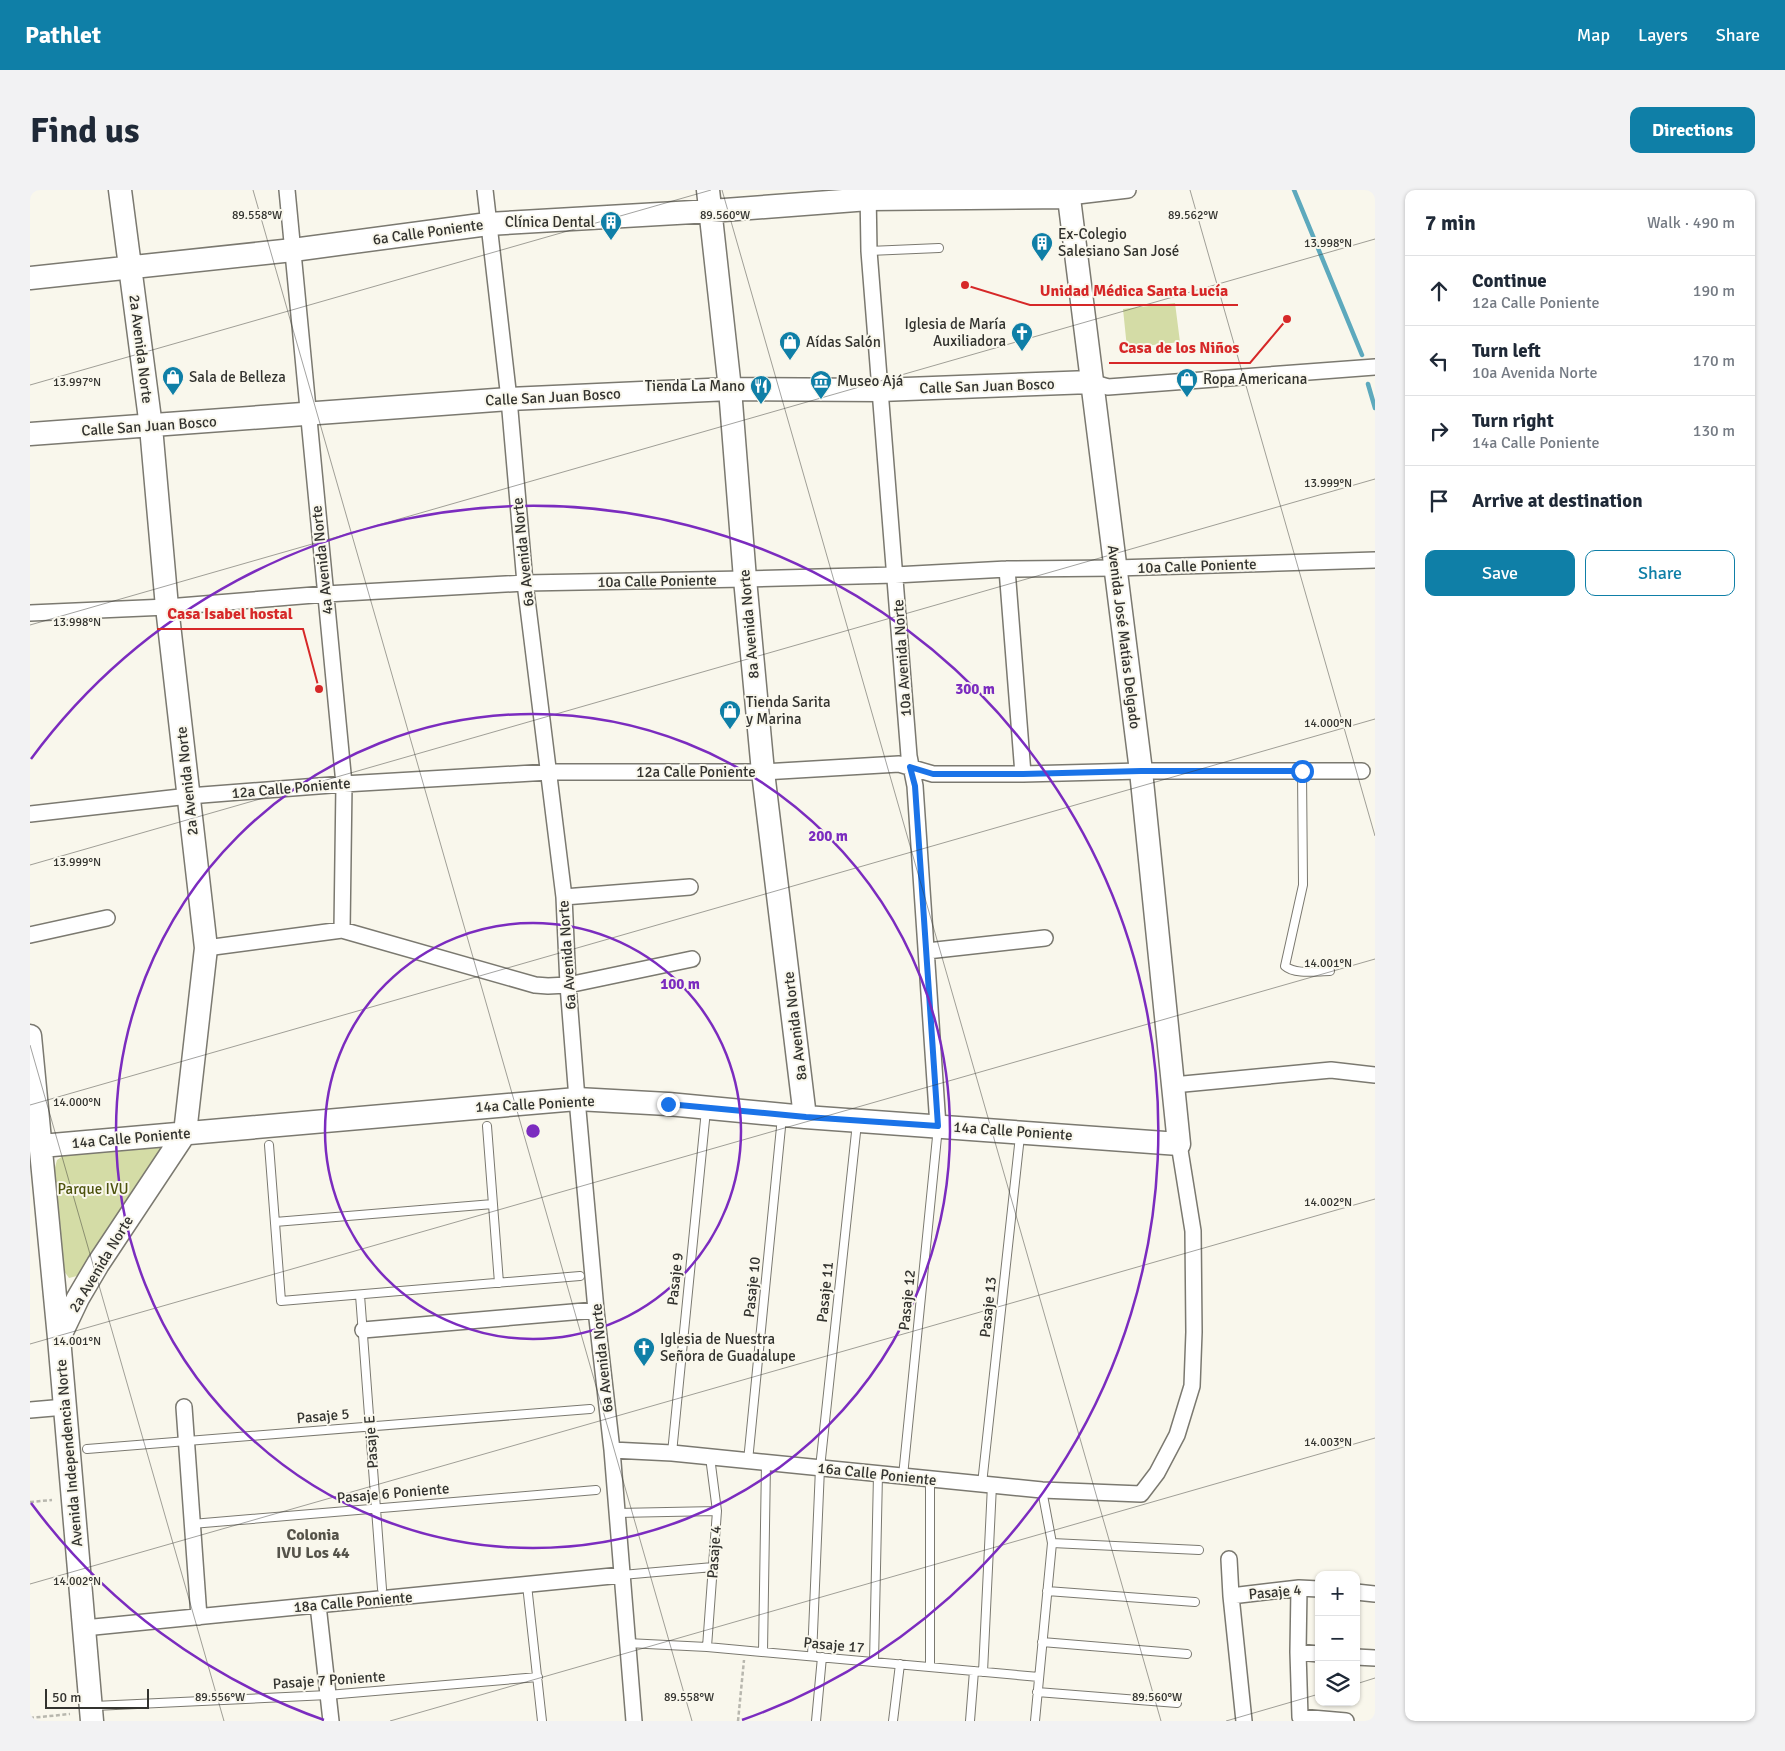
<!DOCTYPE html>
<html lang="en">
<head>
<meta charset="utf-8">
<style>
	:root { --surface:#fff; --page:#f2f2f3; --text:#1f2937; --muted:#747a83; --line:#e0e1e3; --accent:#0f7fa7 }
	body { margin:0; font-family:Signika,sans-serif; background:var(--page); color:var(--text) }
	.controls { position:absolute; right:15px; bottom:15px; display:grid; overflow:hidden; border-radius:10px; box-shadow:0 1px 4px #0004 }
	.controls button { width:45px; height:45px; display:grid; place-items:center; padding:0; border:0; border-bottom:1px solid var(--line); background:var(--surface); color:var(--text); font:25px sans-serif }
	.scale { position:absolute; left:15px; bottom:12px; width:104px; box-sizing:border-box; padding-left:5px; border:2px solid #33332f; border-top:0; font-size:14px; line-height:18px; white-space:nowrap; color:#33332f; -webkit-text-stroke:4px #f9f7ec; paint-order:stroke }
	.stop { position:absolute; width:15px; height:15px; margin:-11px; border:4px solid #1a73e8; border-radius:50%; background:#fff }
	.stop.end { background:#1a73e8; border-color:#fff; box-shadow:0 1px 5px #0008 }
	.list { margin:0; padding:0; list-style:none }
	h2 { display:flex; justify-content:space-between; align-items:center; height:65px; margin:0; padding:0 20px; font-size:21px }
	h2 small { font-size:16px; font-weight:400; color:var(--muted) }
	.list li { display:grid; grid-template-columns:32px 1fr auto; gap:15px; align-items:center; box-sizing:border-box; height:70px; padding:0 20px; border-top:1px solid var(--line) }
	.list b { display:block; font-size:19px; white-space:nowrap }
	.list p { margin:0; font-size:16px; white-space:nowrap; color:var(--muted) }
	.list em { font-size:16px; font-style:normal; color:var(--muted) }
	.actions { display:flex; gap:10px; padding:15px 20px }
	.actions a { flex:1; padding:11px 0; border:1px solid var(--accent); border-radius:10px; text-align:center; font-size:18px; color:var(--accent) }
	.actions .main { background:var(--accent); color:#fff }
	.icon { flex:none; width:28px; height:28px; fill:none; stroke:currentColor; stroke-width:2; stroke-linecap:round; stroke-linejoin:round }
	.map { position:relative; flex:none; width:1345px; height:1531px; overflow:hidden; border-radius:10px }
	header { display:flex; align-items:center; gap:30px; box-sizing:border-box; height:70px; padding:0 25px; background:var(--accent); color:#fff }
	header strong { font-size:24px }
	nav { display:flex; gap:28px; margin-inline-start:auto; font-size:18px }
	.intro { display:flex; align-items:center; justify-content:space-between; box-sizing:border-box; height:120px; padding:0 30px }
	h1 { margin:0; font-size:35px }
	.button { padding:12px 22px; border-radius:10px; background:var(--accent); color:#fff; font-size:18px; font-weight:700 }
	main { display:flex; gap:30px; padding:0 30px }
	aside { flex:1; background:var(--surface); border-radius:10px; box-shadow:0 1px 4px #0004 }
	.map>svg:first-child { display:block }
</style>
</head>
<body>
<header>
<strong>Pathlet</strong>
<nav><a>Map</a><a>Layers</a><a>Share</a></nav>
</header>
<div class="intro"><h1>Find us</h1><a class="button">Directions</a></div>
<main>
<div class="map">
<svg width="1345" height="1531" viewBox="0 0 1345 1531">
	<rect width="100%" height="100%" fill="#f9f7ec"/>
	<path fill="#d4dca6" d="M1145,113L1150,152L1097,158L1093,119Z
		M130,955L133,957L50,1083L47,1086L39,1088L34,1081L24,981L27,970L36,964Z"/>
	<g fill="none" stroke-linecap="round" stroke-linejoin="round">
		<path stroke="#5da9bd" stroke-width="4.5" d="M1264,0L1332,165
			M1338,194L1345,218"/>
		<g stroke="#7b7970" stroke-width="10">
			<path id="lane" d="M839,61L909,58
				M1272,581L1273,695L1255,776C1265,785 1287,781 1300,781
				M457,936L469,1093
				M239,955L251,1111L550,1086
				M245,1032L463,1014
				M330,1105L352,1399
				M57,1259L560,1219
				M642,1263L676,920
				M718,1271L752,927
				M873,1286L908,937
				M952,1294L990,946
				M587,1323L687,1321
				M162,1334L566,1300
				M1022,1353L1169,1360
				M592,1385L683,1377
				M497,1395L512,1531
				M1017,1401L1165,1412
				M1012,1452L1157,1464
				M597,1453L677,1457L1009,1487
				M677,1457L687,1321L680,1267
				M733,1462L736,1273
				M782,1466L790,1278L827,933
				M844,1472L848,1284
				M900,1477V1289
				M953,1482L962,1295
				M1007,1502L1147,1513
				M64,1516L298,1505L508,1487
				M786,1531L792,1467
				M863,1531L870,1474
				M940,1531L944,1481
				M1005,1531L1022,1353L1012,1300"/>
		</g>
		<g stroke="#7b7970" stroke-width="18">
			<path id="street" d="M257,0L314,594L312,740
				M455,0L479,209L495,393L534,707L538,795L547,909L566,1120L582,1260L604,1531
				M838,0L839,61L879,566L885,596L908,936
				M1039,7L1098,0
				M1061,192L1078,197L1345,177
				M977,379L993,584
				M0,423L137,417L296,404L495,393L715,389L865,385L977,379L1086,378L1345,370
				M0,624L159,606L314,594L519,582H733L869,574L903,584H993L1111,581H1332
				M534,707L660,697
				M0,745L77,728
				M176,758L312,740L505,795L518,796L538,795L662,769
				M897,761L1015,748
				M1143,895L1301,880L1345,885
				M333,1140L566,1120
				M154,1217L169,1427
				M0,1220L35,1217
				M582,1260L642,1263L1012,1300L1111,1304L1127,1283L1147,1245L1162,1196L1164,1142L1163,1041L1149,954
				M1199,1369L1201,1406L1214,1531
				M1269,1398L1268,1462L1270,1527L1316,1531
				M1326,1402L1345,1404
				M1201,1406L1269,1398L1289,1399
				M288,1415L301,1531
				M54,1438L592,1385
				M1268,1462L1289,1464
				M1326,1467L1345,1468"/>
		</g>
		<g stroke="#7b7970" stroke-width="25">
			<path id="secondary" d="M678,0L700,199L715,389L733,582L775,927
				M0,88L263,60L458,34L681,21L839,9L1039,7
				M0,244L479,209L700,199L850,200L1061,192
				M0,846L29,1148L62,1531
				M11,956L547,909L638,914L775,927L1149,954L1111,581L1038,0
				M29,1148L48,1108L68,1074L155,943L176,758L137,417L121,237L90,0"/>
		</g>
		<path stroke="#b8b7ae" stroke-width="2.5" stroke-dasharray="4 2.5" stroke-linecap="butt" d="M0,1312L22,1310
			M0,1528L40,1524
			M708,1531L714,1470"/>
		<use href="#lane" stroke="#fff" stroke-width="8"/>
		<use href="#street" stroke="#fff" stroke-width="15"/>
		<use href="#secondary" stroke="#fff" stroke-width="22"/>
	</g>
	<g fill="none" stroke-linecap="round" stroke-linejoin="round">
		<path stroke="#1a73e8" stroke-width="6" d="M638,914L776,927L908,936L885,596L880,577L903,584H993L1111,581H1272"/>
	</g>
	<path fill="none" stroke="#33332f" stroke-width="1" stroke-opacity="0.45" d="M223,0L662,1531M692,0L1131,1531M1160,0L1345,646M0,195L681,0M0,435L1345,49M0,675L1345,289M0,855L194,1531M0,915L1345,529M0,1154L1345,769M0,1394L1345,1009M1326,1494L1345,1488M360,1531L1345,1248M1196,1531L1289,1504"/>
	<g fill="none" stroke="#7b2cbf" stroke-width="2.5">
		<circle cx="503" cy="941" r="208"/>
		<circle cx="503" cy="941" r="417"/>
		<path d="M294 1530A625 625 0 0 1 1 1313M1 569A625 625 0 1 1 712 1530"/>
	</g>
	<defs>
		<g id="building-pin" transform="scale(1.125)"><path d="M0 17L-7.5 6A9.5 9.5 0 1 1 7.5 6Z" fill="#0f7fa7" stroke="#f9f7ec"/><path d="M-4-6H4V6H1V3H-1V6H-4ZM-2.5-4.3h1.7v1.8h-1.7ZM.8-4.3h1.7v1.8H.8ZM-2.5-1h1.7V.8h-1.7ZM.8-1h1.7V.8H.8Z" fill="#fff"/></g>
		<g id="church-pin" transform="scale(1.125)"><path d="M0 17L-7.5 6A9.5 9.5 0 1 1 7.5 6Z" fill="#0f7fa7" stroke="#f9f7ec"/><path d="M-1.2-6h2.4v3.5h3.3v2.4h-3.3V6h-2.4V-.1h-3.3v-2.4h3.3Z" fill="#fff"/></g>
		<g id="shop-pin" transform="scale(1.125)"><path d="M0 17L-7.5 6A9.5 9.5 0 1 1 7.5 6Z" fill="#0f7fa7" stroke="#f9f7ec"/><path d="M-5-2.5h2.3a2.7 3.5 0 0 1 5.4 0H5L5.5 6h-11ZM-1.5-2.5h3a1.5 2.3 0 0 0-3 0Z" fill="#fff"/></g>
		<g id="museum-pin" transform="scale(1.125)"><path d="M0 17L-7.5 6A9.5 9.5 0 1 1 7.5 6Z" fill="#0f7fa7" stroke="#f9f7ec"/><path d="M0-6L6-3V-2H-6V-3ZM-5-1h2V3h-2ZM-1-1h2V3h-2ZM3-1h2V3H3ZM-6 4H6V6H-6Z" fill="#fff"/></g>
		<g id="restaurant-pin" transform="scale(1.125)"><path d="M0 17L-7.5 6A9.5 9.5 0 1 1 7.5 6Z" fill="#0f7fa7" stroke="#f9f7ec"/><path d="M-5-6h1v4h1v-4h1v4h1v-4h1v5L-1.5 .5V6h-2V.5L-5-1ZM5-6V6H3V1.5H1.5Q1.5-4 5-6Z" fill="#fff"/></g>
	</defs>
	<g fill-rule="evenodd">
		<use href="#building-pin" x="581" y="32"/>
		<use href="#building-pin" x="1012" y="53"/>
		<use href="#church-pin" x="992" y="143"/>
		<use href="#shop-pin" x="760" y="152"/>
		<use href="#shop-pin" x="143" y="187"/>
		<use href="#shop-pin" x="1157" y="189"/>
		<use href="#museum-pin" x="791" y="191"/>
		<use href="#restaurant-pin" x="731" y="196"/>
		<use href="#shop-pin" x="700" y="521"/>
		<use href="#church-pin" x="614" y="1158"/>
	</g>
	<g text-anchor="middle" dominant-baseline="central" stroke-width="4" stroke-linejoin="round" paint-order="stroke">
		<g font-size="15" fill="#33332f" stroke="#f9f7ec" text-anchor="start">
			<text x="565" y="32" text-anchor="end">Clínica Dental</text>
			<text x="1028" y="44">Ex-Colegio<tspan x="1028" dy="17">Salesiano San José</tspan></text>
			<text x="976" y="134" text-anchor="end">Iglesia de María<tspan x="976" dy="17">Auxiliadora</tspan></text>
			<text x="776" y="152">Aídas Salón</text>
			<text x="159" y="187">Sala de Belleza</text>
			<text x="1173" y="189">Ropa Americana</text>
			<text x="807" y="191">Museo Ajá</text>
			<text x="715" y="196" text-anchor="end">Tienda La Mano</text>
			<text x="716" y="512">Tienda Sarita<tspan x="716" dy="17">y Marina</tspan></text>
			<text x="630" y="1149">Iglesia de Nuestra<tspan x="630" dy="17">Señora de Guadalupe</tspan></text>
		</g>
		<g font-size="15" fill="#33332f" stroke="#f9f7ec">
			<text transform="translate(398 42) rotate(-8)">6a Calle Poniente</text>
			<text transform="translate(111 159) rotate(83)">2a Avenida Norte</text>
			<text transform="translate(957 196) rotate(-2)">Calle San Juan Bosco</text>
			<text transform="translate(523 207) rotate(-3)">Calle San Juan Bosco</text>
			<text transform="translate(119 236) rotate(-4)">Calle San Juan Bosco</text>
			<text transform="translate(493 362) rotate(-96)">6a Avenida Norte</text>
			<text transform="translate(292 370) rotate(-96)">4a Avenida Norte</text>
			<text transform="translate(1167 376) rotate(-2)">10a Calle Poniente</text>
			<text transform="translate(627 391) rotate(-1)">10a Calle Poniente</text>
			<text transform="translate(719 434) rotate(-95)">8a Avenida Norte</text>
			<text transform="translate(1094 447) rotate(83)">Avenida José Matías Delgado</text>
			<text transform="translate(872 468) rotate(-94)">10a Avenida Norte</text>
			<text x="666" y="582">12a Calle Poniente</text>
			<text transform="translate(157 591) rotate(-96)">2a Avenida Norte</text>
			<text transform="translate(261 598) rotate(-5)">12a Calle Poniente</text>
			<text transform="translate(537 765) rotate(-94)">6a Avenida Norte</text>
			<text transform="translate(765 836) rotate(-97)">8a Avenida Norte</text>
			<text transform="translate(505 914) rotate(-3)">14a Calle Poniente</text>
			<text transform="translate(983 941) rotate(4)">14a Calle Poniente</text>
			<text transform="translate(101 948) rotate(-5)">14a Calle Poniente</text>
			<text transform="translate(71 1074) rotate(-59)">2a Avenida Norte</text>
			<text transform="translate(645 1089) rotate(-84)">Pasaje 9</text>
			<text transform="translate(722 1097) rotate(-84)">Pasaje 10</text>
			<text transform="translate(795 1102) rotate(-84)">Pasaje 11</text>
			<text transform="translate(877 1110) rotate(-84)">Pasaje 12</text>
			<text transform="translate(958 1117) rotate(-84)">Pasaje 13</text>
			<text transform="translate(572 1168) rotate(-96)">6a Avenida Norte</text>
			<text transform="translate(293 1226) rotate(-5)">Pasaje 5</text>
			<text transform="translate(341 1252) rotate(-94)">Pasaje E</text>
			<text transform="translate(39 1263) rotate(-95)">Avenida Independencia Norte</text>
			<text transform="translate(847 1284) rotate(6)">16a Calle Poniente</text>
			<text transform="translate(363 1303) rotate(-5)">Pasaje 6 Poniente</text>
			<text transform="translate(684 1362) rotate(-86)">Pasaje 4</text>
			<text transform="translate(1245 1402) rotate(-5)">Pasaje 4</text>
			<text transform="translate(323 1412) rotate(-5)">18a Calle Poniente</text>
			<text transform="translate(804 1455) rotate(5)">Pasaje 17</text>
			<text transform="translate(299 1490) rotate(-4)">Pasaje 7 Poniente</text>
		</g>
		<g font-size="15" fill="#4d530d" stroke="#f9f7ec">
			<text x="63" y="999">Parque IVU</text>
		</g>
		<g font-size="16" font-weight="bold" fill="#55534a" stroke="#f9f7ec">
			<text x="283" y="1345">Colonia<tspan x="283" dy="18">IVU Los 44</tspan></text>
		</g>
	</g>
	<g font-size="12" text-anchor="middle" fill="#33332f" stroke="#f9f7ec" stroke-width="4" stroke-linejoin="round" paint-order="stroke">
		<text x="227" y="29">89.558°W</text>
		<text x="695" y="29">89.560°W</text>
		<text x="1163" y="29">89.562°W</text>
		<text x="1298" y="57">13.998°N</text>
		<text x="47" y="196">13.997°N</text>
		<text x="1298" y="297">13.999°N</text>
		<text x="47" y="436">13.998°N</text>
		<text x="1298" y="537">14.000°N</text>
		<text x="47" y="676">13.999°N</text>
		<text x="1298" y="777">14.001°N</text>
		<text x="47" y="916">14.000°N</text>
		<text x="1298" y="1016">14.002°N</text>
		<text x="47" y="1155">14.001°N</text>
		<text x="1298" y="1256">14.003°N</text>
		<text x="47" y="1395">14.002°N</text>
		<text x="190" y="1511">89.556°W</text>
		<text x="659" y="1511">89.558°W</text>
		<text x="1127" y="1511">89.560°W</text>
	</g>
	<circle cx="503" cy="941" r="8" fill="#7b2cbf" stroke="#f9f7ec" stroke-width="2.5"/>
	<g font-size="15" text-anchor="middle" font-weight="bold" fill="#7b2cbf" stroke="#f9f7ec" stroke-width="4" stroke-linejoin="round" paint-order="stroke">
		<text x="945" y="504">300 m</text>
		<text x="798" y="651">200 m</text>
		<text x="650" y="799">100 m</text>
	</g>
	<path fill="none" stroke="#d62828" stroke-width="2" d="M935 95L1000 115H1208M1257 129L1220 173H1079M289 499L273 439H127"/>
	<g fill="#d62828" stroke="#f9f7ec" stroke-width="2">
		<circle cx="935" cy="95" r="5"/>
		<circle cx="1257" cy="129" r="5"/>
		<circle cx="289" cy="499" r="5"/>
	</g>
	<g font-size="16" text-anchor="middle" font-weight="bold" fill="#d62828" stroke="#f9f7ec" stroke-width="4" stroke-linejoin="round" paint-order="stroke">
		<text x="1104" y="106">Unidad Médica Santa Lucía</text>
		<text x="1149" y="163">Casa de los Niños</text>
		<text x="200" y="429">Casa Isabel hostal</text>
	</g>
</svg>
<div class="controls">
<button>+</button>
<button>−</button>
<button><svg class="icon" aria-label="layers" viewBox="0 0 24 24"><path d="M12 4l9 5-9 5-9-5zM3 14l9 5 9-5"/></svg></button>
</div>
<div class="scale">50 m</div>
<div class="stop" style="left:1272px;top:581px"></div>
<div class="stop end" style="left:638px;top:914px"></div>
</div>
<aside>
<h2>7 min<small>Walk · 490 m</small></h2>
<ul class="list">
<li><svg class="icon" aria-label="ahead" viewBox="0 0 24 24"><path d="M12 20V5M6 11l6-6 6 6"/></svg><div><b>Continue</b><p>12a Calle Poniente</p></div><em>190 m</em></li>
<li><svg class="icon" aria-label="left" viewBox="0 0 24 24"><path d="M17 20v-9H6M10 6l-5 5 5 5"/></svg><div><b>Turn left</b><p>10a Avenida Norte</p></div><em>170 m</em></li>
<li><svg class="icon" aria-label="right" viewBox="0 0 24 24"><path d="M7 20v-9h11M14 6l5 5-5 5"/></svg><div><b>Turn right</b><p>14a Calle Poniente</p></div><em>130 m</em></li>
<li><svg class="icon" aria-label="arrive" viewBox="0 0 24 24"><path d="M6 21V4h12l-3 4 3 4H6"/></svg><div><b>Arrive at destination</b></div></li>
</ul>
<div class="actions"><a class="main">Save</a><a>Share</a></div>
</aside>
</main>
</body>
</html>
